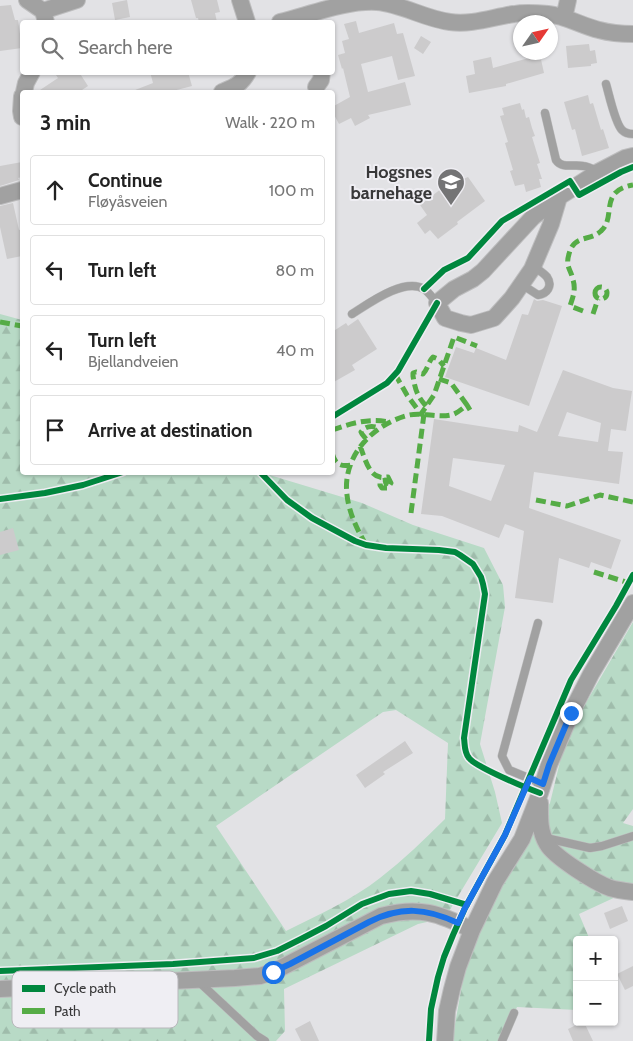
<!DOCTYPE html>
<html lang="en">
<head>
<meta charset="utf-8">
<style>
	:root { --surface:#fff; --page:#f2f2f2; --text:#222; --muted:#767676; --line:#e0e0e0 }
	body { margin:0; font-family:Cabin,sans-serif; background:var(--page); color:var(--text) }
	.controls { position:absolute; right:15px; bottom:15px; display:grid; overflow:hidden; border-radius:5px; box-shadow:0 1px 4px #0004 }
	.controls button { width:45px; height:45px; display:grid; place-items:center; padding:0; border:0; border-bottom:1px solid var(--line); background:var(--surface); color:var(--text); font:25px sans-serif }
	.compass { position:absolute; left:513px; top:15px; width:45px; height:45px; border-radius:50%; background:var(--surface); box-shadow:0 1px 4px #0004; rotate:56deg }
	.stop { position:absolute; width:15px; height:15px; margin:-11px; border:4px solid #1a73e8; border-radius:50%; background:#fff }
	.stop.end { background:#1a73e8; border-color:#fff; box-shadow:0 1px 5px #0008 }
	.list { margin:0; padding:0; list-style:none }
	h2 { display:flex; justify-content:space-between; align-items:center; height:65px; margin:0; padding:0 20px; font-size:21px }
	h2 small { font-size:16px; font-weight:400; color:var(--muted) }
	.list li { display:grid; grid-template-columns:32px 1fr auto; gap:15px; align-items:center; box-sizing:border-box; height:70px; margin:0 10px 10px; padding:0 10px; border:1px solid var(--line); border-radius:5px }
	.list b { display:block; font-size:19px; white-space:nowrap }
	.list p { margin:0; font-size:16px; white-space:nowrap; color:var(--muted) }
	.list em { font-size:16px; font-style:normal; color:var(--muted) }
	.icon { flex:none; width:28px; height:28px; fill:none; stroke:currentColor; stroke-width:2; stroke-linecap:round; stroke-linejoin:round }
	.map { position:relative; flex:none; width:633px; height:1041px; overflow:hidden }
	.search { position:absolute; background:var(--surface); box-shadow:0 1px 4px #0004; left:20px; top:20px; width:315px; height:55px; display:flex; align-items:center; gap:12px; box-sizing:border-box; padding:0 18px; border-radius:5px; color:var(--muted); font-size:19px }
	.panel { position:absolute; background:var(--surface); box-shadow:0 1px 4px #0004; left:20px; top:90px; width:315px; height:385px; border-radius:5px }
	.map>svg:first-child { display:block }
</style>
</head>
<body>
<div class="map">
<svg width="633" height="1041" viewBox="0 0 633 1041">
	<defs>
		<pattern id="forest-firs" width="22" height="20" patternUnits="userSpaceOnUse" patternTransform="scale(1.25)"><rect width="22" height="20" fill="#b8dac6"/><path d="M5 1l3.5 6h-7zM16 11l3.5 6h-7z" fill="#9fbcab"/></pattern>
	</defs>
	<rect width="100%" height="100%" fill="#e2e2e5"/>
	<path fill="url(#forest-firs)" fill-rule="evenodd" d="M0,314L22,320V472L263,473L362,503L413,525L484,548L503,585L505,607L480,744L495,792L502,823L445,918L418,924L284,989L285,1031L276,1041H0ZM396,710L448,743L445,819C424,840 403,860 380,878C352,900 318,915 286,931L216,826L383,712Z
		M633,622V809L623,823L633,826V889L579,914L590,940H577V1010L517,1007L503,1041H452L465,968L498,888L550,803L566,737Z"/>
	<path fill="#cccbcc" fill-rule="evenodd" d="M127,0L130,17L115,20L112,3Z
		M191,0H217L220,12L215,13L217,22H199L198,18H196Z
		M11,5L15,20H18L22,48L0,51V6Z
		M356,21L359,33L394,23L397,34L403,33L415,76L398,80L392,56L361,64L368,92L405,82L411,105L368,115L370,118L355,126L351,118L339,124L332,111V107L350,97L343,68L342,69L338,55L345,53L342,41L349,39L344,24Z
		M421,36L431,42L423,54L414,48Z
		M589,44L590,51L595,50L597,63L591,64V66L568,68L566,46Z
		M540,55L544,73L506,84V86L469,93L466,76L475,74L473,61L491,57L493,68Z
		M54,72H79L88,86L79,92H37L58,78Z
		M150,72H188L192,86L169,92H130L153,83Z
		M588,95L590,104L593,103L601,130L603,129L609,148L582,156L575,129L572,130L564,102Z
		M520,103L522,110L524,109L526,118L529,117L532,128L535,136L532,137L540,163L537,164L542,179H539L541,187L526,192L524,184L515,186L510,171L513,170L505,143L508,142L500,116L504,115L502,108Z
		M22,162V177L18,178L19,180L0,186V166Z
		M458,176L461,180L468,177L485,201L457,222L458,224L438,239L430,230L425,234L417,223L427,215L420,205Z
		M13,203L19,230L22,229V256L7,259L0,227V206Z
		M534,299L537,301L543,300L562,306L529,406L445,377L456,347L474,353L476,348L506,360L522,314L528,315Z
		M358,319L377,349L352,365L355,370L332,383V332L346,323L348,326Z
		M563,370L613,388L632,391L626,431L611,429L608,451L623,452L619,484L534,472L529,508L621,540L611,569L591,562L589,568L559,558L553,603L515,598L524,531L505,524L499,538L442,516L421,514L434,419L518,432L519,425L537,432ZM567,412L601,423L598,442L558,436ZM453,458L505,465L491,501L449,486Z
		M13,528L19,550L0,555V532Z
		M405,741L413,753L383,772L385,774L365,788L356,775Z
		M622,906L628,921L610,929L604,913Z
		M633,966V986L625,990L617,974Z
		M310,1021L319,1041H301L295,1029Z
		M582,1022H584L593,1041H573L568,1029Z"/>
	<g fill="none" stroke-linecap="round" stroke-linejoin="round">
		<g stroke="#bdbdbe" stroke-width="9">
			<path id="lane" d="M606,84C609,94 615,123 622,130C625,133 629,134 633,134
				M545,113L556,160C562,169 573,164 583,166C588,166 593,169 598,172
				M521,284L538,295C547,294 553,286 547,277C544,273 537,269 533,266
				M352,314C368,304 404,277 424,289C429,292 433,299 437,303
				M538,623L502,756L509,770L543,784
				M546,838L590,848L602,846L633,836
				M198,981L257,1036L265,1041
				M502,1041L514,1013"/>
		</g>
		<g stroke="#bdbdbe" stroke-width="18">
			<path id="street" d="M27,0L43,11L46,22
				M240,0L247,22
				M43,11L77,0
				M564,18L568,0
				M280,22C309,15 347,0 377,2C402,4 425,19 450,22C472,25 493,17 514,14C525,12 537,13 548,14C566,16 582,26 599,30C610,33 622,34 633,34
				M316,87L321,80L322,72
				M24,92L26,83L32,72
				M222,92C234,87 241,85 248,72
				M22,96L21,111L22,117
				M0,196L22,190
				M559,197L551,224L532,269L512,298L494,318L471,325L461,323L445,318L437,303L454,289L473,279L483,271L533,217L559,197L598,172L625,158L633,156
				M540,803C540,817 539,831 547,844C554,857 596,883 610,888C617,890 625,891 633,892
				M0,989L235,978L260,976L273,972L381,916C419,906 439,913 472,930
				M445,1041L447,1011L452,989L458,967L472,930L495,882L522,839L540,793L549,765L571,713L591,674L633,603"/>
		</g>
		<use href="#lane" stroke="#a1a1a1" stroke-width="8"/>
		<use href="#street" stroke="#a1a1a1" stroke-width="16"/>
		<path stroke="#55ac46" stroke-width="5" stroke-dasharray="10 5" stroke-linecap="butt" d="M595 293a6 6 0 1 1 12 0a6 6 0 1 1-12 0Z
			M583,311L570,306C573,297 576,289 573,280C571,269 565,267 569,254C574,234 589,242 601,231C617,217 598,191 633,185
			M593,314L598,299
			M0,322L22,326
			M395,374L407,395L421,414L434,395L454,337L477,346
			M439,379L451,383L467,405
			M426,406C417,396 415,389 413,376V373L416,372L423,374C428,369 428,362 433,357L438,359L444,366
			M332,430C352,423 369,418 389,422
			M366,439L362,434L361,432C366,425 373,426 380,428
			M360,446C364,455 368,475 380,477C382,478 385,477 388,477L391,483L388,488H382L380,485V482L385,480L386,484H384
			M332,453C335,464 340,467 351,465
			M536,500L567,506L600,495L633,502
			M411,513L424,414
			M366,545C357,529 349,513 347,495C342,456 373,424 409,415C423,412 437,418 451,415C456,414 462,409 467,405L470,410
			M594,572L629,583"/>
		<g stroke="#efeef3" stroke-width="9">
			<path id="cycleway" d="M424,289L444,270L468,258L502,221L570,181L579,195L621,172L633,167
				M332,417L387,383L398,371L437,303
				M260,472L287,500L312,518L355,541L366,545L386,548L439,550L455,552L460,555L473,564L481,577L483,584L485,594L464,738C465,745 464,752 469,758C476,767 526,788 540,793
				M0,499L45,493L83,485L123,472
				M0,971L173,964L254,958L277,951L301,939L326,926L362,904L389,894L411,891L430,894L467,905
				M429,1041L431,1009L438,977L444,957L453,935L465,908L505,835L571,680L616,606L633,575"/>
		</g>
		<use href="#cycleway" stroke="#00873e" stroke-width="6"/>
	</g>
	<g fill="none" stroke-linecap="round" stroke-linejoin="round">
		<path stroke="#1a73e8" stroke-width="6" d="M273,972L290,964L369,922C401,906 426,908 458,923L465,908L505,835L530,778L543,784L549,765L571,713"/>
	</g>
	<defs>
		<g id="school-pin" transform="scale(1.4375)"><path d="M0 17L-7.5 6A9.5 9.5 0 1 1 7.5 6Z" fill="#747475" stroke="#efeef3"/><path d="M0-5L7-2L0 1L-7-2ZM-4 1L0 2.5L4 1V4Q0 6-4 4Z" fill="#fff"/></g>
	</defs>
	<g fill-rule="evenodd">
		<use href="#school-pin" x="451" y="182"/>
	</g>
	<g text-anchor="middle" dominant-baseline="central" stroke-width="4" stroke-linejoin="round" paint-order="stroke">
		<g font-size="18" font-weight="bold" fill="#383839" stroke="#efeef3" text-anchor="end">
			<text x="432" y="172">Hogsnes<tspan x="432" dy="21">barnehage</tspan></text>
		</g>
	</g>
	<rect x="12" y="971" width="166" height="57" rx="8" fill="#efeef3" stroke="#b8b7bb" stroke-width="1"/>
	<rect x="22" y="985" width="23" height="7" fill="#00873e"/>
	<rect x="22" y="1008" width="23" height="6" fill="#55ac46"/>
	<g font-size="14" fill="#383839">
		<text x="54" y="993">Cycle path</text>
		<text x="54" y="1016">Path</text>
	</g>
</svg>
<div class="controls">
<button>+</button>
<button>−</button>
</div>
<svg class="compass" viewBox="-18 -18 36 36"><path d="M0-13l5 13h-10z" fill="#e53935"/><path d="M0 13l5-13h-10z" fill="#767676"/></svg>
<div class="stop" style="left:273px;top:972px"></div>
<div class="stop end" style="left:571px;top:713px"></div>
<div class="search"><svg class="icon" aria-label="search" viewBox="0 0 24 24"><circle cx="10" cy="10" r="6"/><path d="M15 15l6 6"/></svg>Search here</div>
<section class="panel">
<h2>3 min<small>Walk · 220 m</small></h2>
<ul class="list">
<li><svg class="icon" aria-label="ahead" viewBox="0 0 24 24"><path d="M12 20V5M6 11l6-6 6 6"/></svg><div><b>Continue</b><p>Fløyåsveien</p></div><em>100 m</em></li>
<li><svg class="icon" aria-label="left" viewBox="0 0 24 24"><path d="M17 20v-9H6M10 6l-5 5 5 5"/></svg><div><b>Turn left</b></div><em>80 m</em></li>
<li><svg class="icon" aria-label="left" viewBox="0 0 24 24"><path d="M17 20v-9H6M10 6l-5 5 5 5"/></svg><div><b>Turn left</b><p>Bjellandveien</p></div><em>40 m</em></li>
<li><svg class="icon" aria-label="arrive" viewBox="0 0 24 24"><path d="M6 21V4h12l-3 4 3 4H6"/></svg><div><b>Arrive at destination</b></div></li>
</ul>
</section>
</div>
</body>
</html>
